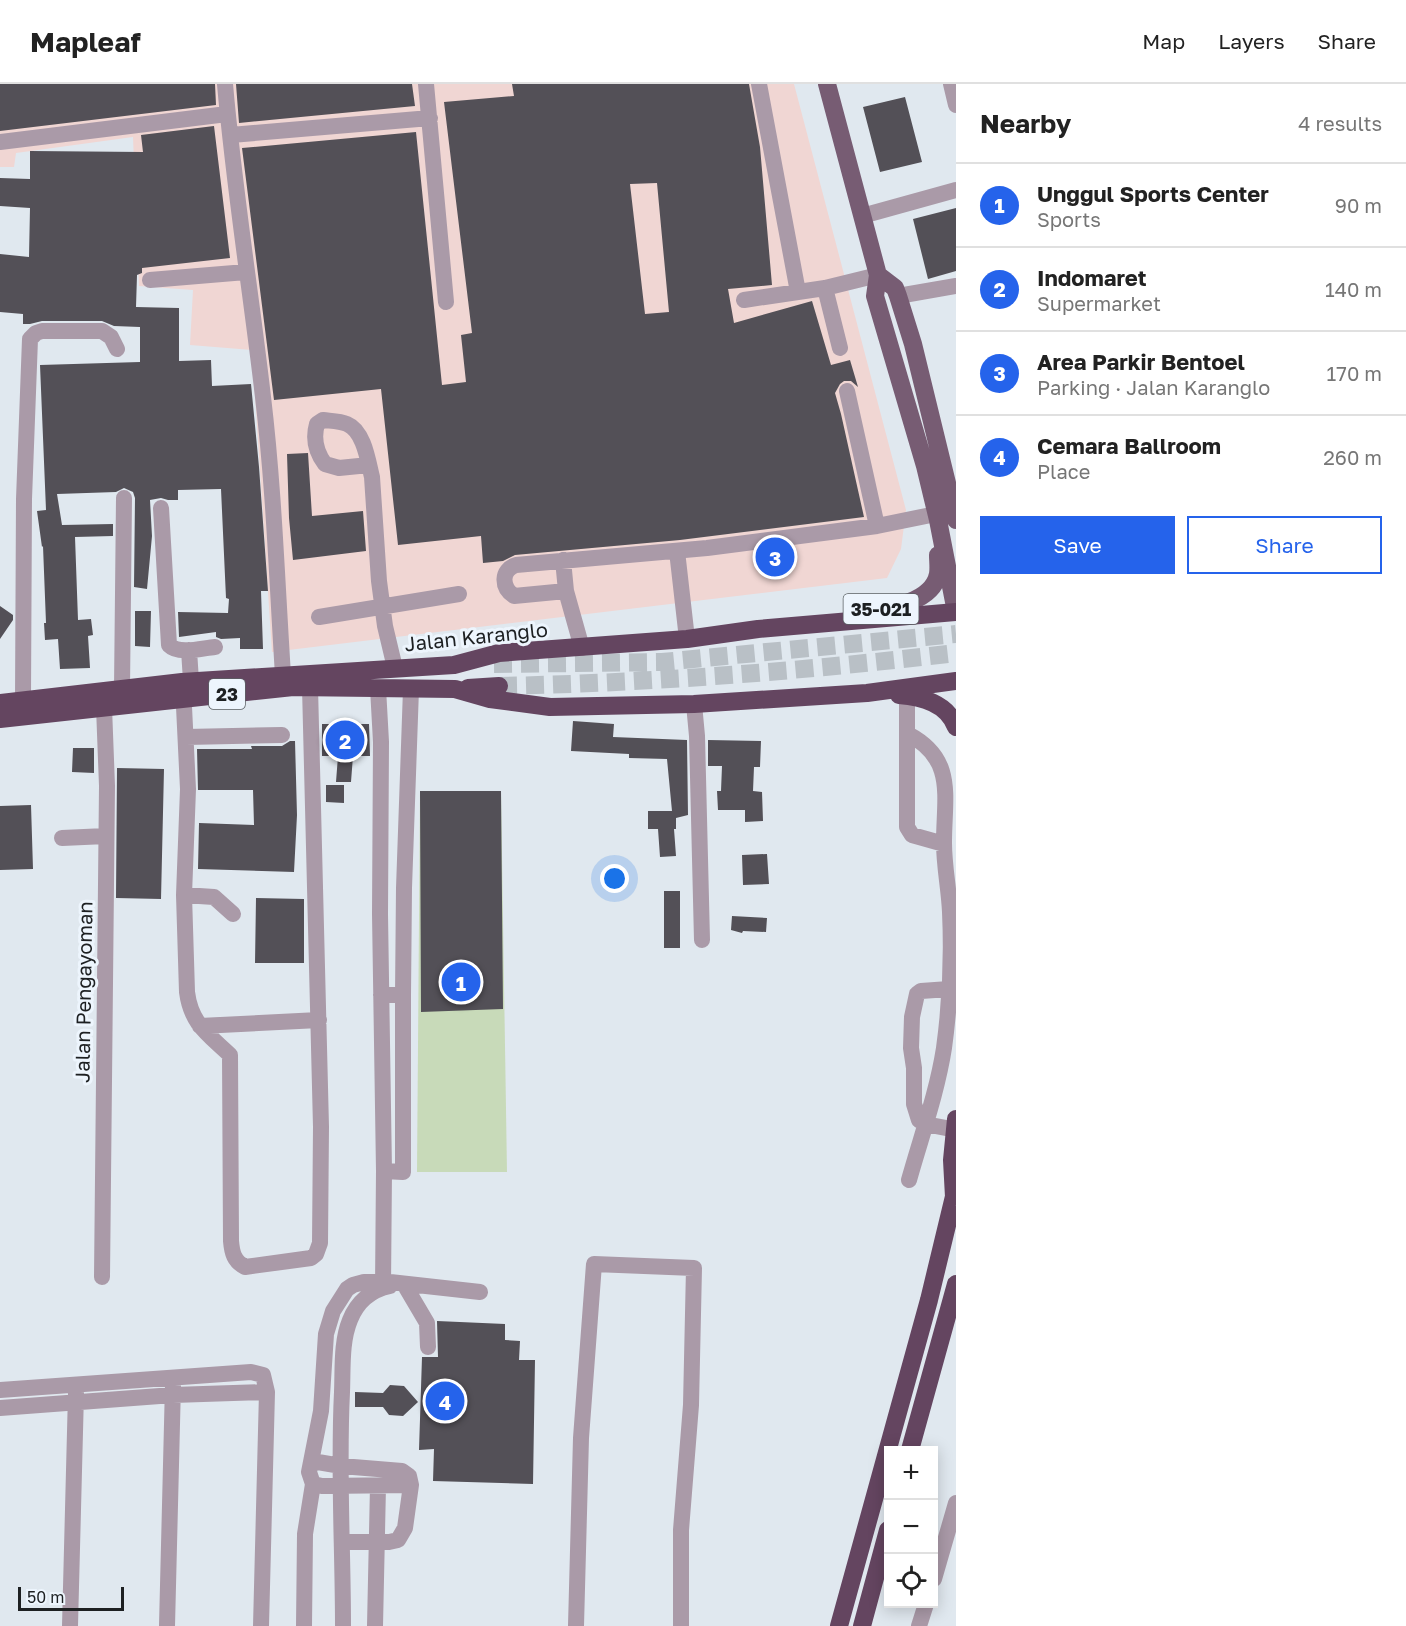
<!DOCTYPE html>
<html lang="en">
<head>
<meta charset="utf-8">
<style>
	:root { --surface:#fff; --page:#f2f2f2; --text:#222; --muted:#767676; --line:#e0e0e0; --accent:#2563eb }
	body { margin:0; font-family:"Golos Text",sans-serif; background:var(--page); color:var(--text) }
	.controls { position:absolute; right:18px; bottom:18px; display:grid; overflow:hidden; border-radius:0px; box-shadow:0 3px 15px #0003 }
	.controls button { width:54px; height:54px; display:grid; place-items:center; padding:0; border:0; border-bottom:2px solid var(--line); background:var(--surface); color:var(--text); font:30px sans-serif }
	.scale { position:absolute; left:18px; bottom:15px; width:106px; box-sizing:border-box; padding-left:6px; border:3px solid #1d2022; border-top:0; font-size:16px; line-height:21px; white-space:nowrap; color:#1d2022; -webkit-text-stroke:4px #edf5fd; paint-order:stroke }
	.you { position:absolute; left:615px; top:795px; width:21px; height:21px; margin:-15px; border:4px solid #fff; border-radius:50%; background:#1a73e8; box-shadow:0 0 0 9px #1a73e833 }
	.badge { display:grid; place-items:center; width:39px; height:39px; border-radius:50%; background:var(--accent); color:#fff; font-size:20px; font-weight:700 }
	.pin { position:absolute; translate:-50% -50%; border:3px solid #fff; box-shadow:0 2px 6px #0006 }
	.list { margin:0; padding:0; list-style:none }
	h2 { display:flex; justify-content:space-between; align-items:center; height:78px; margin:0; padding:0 24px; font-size:26px }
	h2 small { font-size:20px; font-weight:400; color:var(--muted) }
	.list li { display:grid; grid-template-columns:39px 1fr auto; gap:18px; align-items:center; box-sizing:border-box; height:84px; padding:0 24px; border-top:2px solid var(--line) }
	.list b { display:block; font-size:22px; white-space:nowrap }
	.list p { margin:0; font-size:20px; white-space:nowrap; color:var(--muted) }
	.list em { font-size:20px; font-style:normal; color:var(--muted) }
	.actions { display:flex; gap:12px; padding:18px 24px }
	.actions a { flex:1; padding:14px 0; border:2px solid var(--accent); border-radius:0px; text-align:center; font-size:21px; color:var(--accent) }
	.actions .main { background:var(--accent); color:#fff }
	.icon { flex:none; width:33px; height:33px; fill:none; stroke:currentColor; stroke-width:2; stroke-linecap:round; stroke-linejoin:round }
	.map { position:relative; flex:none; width:956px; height:1542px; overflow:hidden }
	header { display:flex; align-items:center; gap:36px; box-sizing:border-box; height:84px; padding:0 30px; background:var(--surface); border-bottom:2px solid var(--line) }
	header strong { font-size:28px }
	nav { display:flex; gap:33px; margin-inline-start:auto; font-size:21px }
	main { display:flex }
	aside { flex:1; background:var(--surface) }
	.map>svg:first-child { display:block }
</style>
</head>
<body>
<header>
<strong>Mapleaf</strong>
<nav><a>Map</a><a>Layers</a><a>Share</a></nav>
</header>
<main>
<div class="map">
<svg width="956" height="1542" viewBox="0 0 956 1542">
	<rect width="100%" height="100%" fill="#e0e8ef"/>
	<path fill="#f0d6d3" d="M0,0H794L906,426L901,465L887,494L272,568L252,266L190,261L193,206L139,202L133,53L16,69L14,83H0Z"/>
	<path fill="#c8dab9" d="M420,707H501L507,1088H417Z"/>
	<path fill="#535057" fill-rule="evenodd" d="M0,0H215L216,21L0,47Z
		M236,0H412L415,22L239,39Z
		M512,0H749L760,63L772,201L728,205L734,239L812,217L831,281L850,276L858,303L851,297H844L840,300L835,309L841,330L864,433L680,456L515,471L503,477L483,479L481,452L398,461L381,305L274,316L242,64L416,48L442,301L466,298L461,251L472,249L444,18L514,12ZM657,99L669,228L645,230L630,100Z
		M905,13L922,78L880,88L863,23Z
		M214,42L230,174L142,184V189L137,191L136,223L179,224V277L211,276L212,302L251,300L259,383L268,507H261L263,565H240V554L221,555L216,553V548L179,553L178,528L228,529L229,515L226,514L221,405L178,406V416H168L161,414L150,416L152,452L147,505L134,503L135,414L133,408L124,404L116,408L57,410L62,441L113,440V452L75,453L78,536L91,535L93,551L88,552L90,584L60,585L58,555L45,556L44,539H46L43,462L42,463L37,427L46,426L40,281L140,278V243L114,242L102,237H42L30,240H23V230L0,228V170L29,173L30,124L0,122V94L30,95V67L143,68L141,51Z
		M956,124V187L928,195L913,135Z
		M308,369L312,432L363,427L366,467L293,476L289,434L287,370Z
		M0,522L13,531V536L0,555Z
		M135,527H151L150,563L135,562Z
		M573,637L614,640L613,653L687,656L688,731L676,734V745H674L676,772L660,773L658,745H648V727H672L667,675L629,674V670L571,667Z
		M322,640H369L370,672H353L351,698H336L338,672H322Z
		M708,656L761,657L760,683H754L753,707L762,708L763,737L745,738V726H718L717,707H721L722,682H708Z
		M290,657H295L297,731L294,788L198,785L199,739L254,741L253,706H198L197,665H252L251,662H282Z
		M73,664H94V689L72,688Z
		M117,684L164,685L161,815L116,814Z
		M326,701H344V719L326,718Z
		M420,707H501L503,925L421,928Z
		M31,721L33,785L0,786V722Z
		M767,770L769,800L743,801L742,771Z
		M664,807H680V864H664Z
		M256,814L304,815V879H255Z
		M732,832L767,834L766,848L743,847L742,849L731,846Z
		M437,1237L505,1240V1256L520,1257L519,1276H535L533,1400L433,1397L434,1365L419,1366L422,1273H438Z
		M390,1301L404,1302L418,1318L403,1332L389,1331L383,1323H355V1308L383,1309Z"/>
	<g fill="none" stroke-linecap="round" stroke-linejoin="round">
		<path stroke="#b9c0c6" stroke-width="18" stroke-dasharray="18 9" stroke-linecap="butt" d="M494,580L662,578L956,550
			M499,602C652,599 804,587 956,569"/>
		<path stroke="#aa9aa8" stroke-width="16" d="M225,0C234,105 251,208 263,313C274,405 277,498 283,591
			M426,0L446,218
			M759,0L798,208
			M951,0L956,21
			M231,51L430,34
			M0,58L227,30
			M862,132L956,106
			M150,196L246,188
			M825,204L840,264
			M898,212L956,202
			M744,216L825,204L878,191
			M847,307L877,442
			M369,381L339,384L325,380C316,368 313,354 317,340L323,336C331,337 340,337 347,340C364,347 368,377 372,393L379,497L385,542L395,584
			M161,424L169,561C179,571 202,564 215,563
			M677,467L687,555
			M563,476L566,507L582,564
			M566,507L514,512C501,503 501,486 516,481L707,464L877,442L936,430
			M319,533L459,510
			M189,566L191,597
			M183,602L188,705L184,811L187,908C191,940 208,950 230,971L231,1157C232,1169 234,1177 245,1183L311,1174L316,1170L320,1159L321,1043L310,603
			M378,604L381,658L380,830L384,1087L383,1203
			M122,605L124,414
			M907,611V743L912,751L944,760
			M23,615L24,415L30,255L36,249L42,247H102L111,253L117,265
			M694,620L697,652L702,856
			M908,650C956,675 944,712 944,759C944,782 949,805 950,828C952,872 950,920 944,964C937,1009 921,1053 909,1096
			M186,653L282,651
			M62,754L106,752
			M184,811L214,813L233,830
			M949,905L921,907L917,910L912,933L911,964L914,984V1020L919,1036L925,1040L956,1046
			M381,911H403L404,804L411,605
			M200,942L319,936
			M384,1087L403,1088V911
			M102,1193L107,702L104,623
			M404,1200L427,1239L428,1263
			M0,1306L251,1288L263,1291L267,1308L261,1542
			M0,1324L173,1311L267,1308
			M312,1377L341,1382L402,1387L409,1392L411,1401L405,1444L398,1456L389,1458H343
			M313,1400L322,1402L411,1401
			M934,1495L956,1419
			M70,1542L76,1309
			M167,1542L173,1300
			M304,1542L305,1450L313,1400L309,1388L321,1327L326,1250L333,1227L347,1205L353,1201L364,1198H390L480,1208
			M343,1542C343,1464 338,1386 342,1308C343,1284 341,1258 350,1236C357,1218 371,1206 390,1202
			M375,1542L378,1402
			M576,1542L581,1354L594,1180L694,1184L691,1321L681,1446V1542
			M919,1542L926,1520"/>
		<path stroke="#775c73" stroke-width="18" d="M827,0L878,191L875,212L925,382L938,436L956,528
			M878,191L895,204L898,212L913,260L956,436
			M858,529C883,525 932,521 938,490C939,484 938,477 938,471"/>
		<path stroke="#644560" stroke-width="18" d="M468,604L499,602
			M899,611C922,613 947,619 956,643
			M0,619L182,598L454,581L499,569L687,555L758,545L956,528
			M0,635L293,603L455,605L490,615L550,623L694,620L867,609L956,597
			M954,1113L952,1076L956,1035
			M910,1366L956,1200
			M839,1542L929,1216L956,1104
			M862,1542L888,1446"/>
	</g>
	<g text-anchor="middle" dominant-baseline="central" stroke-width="6" stroke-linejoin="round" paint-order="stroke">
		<g fill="#edf5fd" stroke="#5b6064" stroke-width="1.5">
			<rect x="843.5" y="510" width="75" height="30" rx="4.5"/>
			<rect x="209" y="595" width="36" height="30" rx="4.5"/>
		</g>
		<g font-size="18" font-weight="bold" fill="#1d2022">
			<text x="881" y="525">35-021</text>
			<text x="227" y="610">23</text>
		</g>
		<g font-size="20" fill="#1d2022" stroke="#edf5fd">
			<text transform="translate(476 552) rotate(-6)">Jalan Karanglo</text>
			<text transform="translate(83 908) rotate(-89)">Jalan Pengayoman</text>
		</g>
	</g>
</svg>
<div class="controls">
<button>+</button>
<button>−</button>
<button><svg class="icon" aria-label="locate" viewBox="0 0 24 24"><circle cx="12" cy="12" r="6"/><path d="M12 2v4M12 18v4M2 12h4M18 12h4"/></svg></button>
</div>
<div class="scale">50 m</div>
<div class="you"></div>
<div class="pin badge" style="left:461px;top:898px">1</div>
<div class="pin badge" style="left:345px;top:656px">2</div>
<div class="pin badge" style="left:775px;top:473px">3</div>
<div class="pin badge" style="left:445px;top:1317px">4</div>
</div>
<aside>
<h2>Nearby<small>4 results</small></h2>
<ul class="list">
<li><span class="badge">1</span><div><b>Unggul Sports Center</b><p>Sports</p></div><em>90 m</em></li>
<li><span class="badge">2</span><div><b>Indomaret</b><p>Supermarket</p></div><em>140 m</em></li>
<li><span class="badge">3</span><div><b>Area Parkir Bentoel</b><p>Parking · Jalan Karanglo</p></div><em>170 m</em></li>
<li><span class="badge">4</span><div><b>Cemara Ballroom</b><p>Place</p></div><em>260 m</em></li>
</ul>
<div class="actions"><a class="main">Save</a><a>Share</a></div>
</aside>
</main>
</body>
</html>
